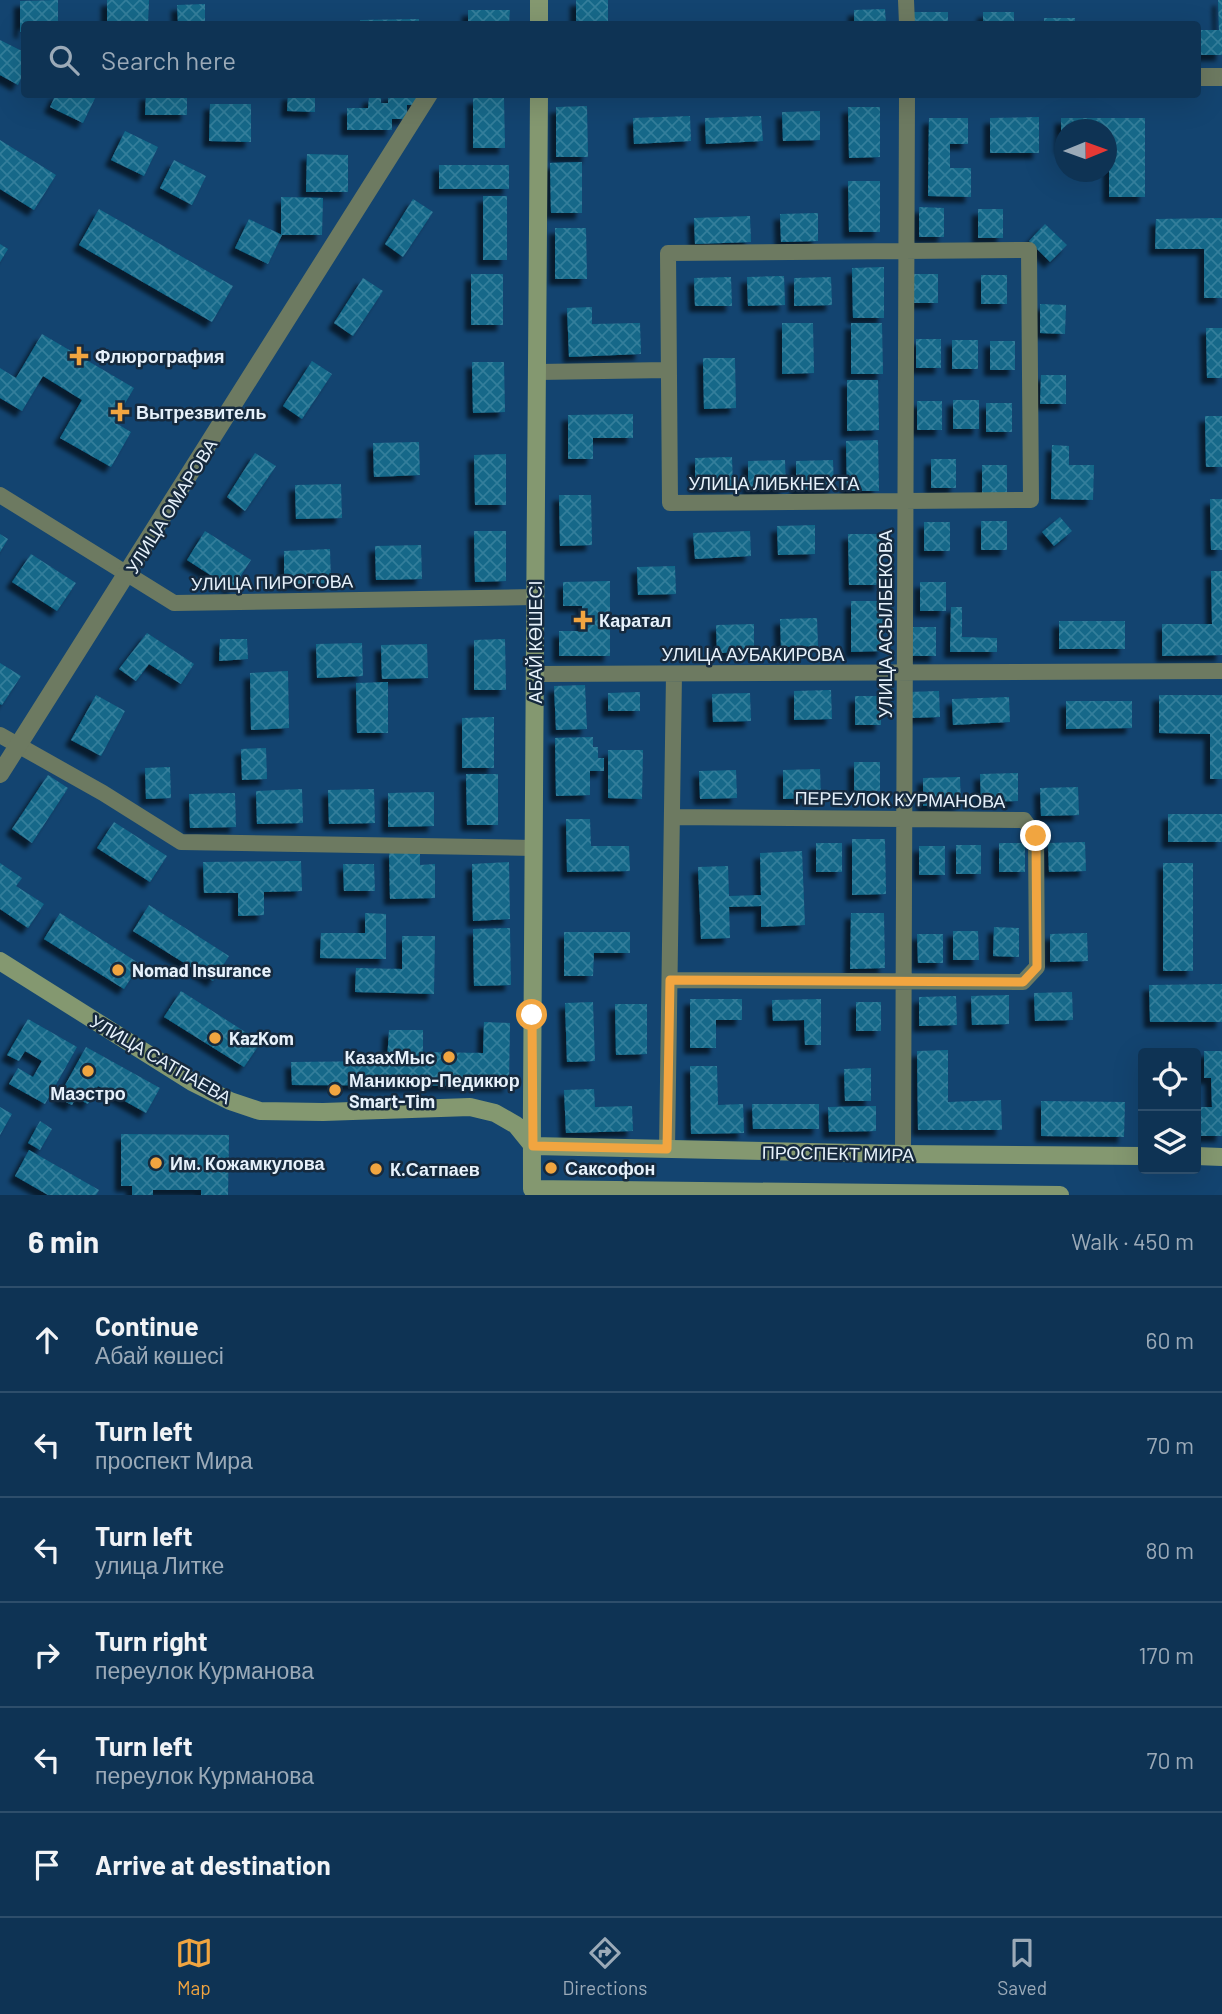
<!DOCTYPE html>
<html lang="en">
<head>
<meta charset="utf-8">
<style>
	:root { --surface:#0e3354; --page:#173b5a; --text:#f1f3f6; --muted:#9baab8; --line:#2e4e6b; --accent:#f1a540 }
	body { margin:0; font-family:Barlow,sans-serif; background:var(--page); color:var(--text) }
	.controls { position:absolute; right:21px; bottom:21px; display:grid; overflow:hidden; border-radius:7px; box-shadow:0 7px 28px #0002 }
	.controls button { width:63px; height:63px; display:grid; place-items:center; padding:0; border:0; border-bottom:2px solid var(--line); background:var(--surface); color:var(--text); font:35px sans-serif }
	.compass { position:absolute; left:1054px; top:119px; width:63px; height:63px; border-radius:50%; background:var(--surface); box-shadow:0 7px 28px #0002; rotate:89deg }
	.stop { position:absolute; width:21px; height:21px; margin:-16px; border:5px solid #f1a540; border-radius:50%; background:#fff }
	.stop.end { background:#f1a540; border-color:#fff; box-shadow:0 2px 7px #0008 }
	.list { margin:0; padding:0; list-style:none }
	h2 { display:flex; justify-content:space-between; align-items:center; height:91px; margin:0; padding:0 28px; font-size:30px }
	h2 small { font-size:23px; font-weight:400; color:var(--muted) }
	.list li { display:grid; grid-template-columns:46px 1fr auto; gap:21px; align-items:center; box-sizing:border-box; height:105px; padding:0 28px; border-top:2px solid var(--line) }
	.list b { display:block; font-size:26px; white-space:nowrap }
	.list p { margin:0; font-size:23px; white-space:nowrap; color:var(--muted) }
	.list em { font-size:23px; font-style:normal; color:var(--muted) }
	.icon { flex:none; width:38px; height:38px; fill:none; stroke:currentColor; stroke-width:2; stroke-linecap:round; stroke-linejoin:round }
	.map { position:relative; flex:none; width:1222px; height:1195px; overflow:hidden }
	.search { position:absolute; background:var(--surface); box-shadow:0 7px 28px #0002; left:21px; right:21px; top:21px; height:77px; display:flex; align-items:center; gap:18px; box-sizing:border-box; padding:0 24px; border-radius:7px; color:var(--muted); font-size:26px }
	.sheet { height:721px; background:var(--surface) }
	nav { display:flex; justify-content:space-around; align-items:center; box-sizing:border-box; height:98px; border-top:2px solid var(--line); background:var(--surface); font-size:19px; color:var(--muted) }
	nav a { display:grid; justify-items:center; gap:4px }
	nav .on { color:var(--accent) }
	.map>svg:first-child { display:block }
</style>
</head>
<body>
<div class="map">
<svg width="1222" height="1195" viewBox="0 0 1222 1195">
	<defs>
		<pattern id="building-cross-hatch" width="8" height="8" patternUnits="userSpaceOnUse" patternTransform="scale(1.75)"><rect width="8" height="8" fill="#126889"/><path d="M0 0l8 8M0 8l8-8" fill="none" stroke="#347e9b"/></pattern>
		<filter id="shadow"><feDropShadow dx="-6" dy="6" stdDeviation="2" flood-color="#0009"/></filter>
	</defs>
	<rect width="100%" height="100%" fill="#134470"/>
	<path fill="url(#building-cross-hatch)" filter="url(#shadow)" d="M58,0V24H24V32H20V1Z
		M107,0H149L148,24H107Z
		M576,0H608V24H576Z
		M1218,0H1222V55H1198V30H1219Z
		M205,4V24H178L177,5Z
		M885,9L886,24H854V10Z
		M468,10H510L509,24H468Z
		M914,12H948V24H914Z
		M983,12H1014V24H983Z
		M1044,18H1075V24H1044Z
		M419,19V24H360V20Z
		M0,40L24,52V72L18,85L0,75Z
		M56,94H97L83,123L50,107Z
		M146,94H187V115H145Z
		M288,94H315V112L287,111Z
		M388,94H418V105H407V119H392V130H347V108H368L369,97H381V103H388Z
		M504,97L505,148H473V98Z
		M210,104H251V142L209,141Z
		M587,106L588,157H556V107Z
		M848,107H880V157L849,158Z
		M820,111V140L783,141L782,112Z
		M690,116L691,141L634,144L633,118Z
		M761,116L763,141L706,144L705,118Z
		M1039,117V153H990V118Z
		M929,118H968V144H950V168H971V197L928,196Z
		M1061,118H1145V197H1109V148H1106V130H1064V148H1061Z
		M125,131L158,147L144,176L111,160Z
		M0,140L56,175L34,210L0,189Z
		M307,154L348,155V192H306Z
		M174,160L206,176L192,205L160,188Z
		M582,162V213H551L550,163Z
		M439,165H509V189H439Z
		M848,181H880V232H849Z
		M483,196H507V260H483Z
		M281,197L323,198L322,235H281Z
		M413,199L433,212L403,257L385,244Z
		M919,207L944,208V237H919Z
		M99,209L233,286L212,322L79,245Z
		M978,209H1003V238H978Z
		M818,213V241L781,242L780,214Z
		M750,216L751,242L695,244L694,218Z
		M1222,218V298H1204V249H1155L1156,219Z
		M249,219L282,235L268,264L235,248Z
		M1045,224L1067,245L1050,262L1029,241Z
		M555,228H586L587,279H555Z
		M0,244L8,249L0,262Z
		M884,267V318H853L852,268Z
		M471,274H503V325H471Z
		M913,274H938V303H913Z
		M981,275H1007V304H981Z
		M784,276L785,305L748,306L747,277Z
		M731,277L732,306H695L694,278Z
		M831,277L832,305L794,306V278Z
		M363,278L383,291L353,336L334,323Z
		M1040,304L1066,305L1065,334L1040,333Z
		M592,307V324L640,323L641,354L569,357L567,308Z
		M782,323H813L814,373L782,374Z
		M851,323H882L883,374H851Z
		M1206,328H1222V378H1207Z
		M42,334L134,388L114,422L131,432L111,467L60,438L82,400L43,376L22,411L0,398V368L16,378Z
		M916,339H941V368H916Z
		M952,340H978V369H952Z
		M990,341H1015V370H990Z
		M703,358H735L736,408L704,409Z
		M312,361L332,374L302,419L283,406Z
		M472,362H504L505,412L473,413Z
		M1041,375H1066V404H1040Z
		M847,380H878L879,430L847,431Z
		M953,400H979V429H953Z
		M917,401H942V430H917Z
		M986,403H1012V432H986Z
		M633,414V438H593V459H568V415Z
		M1205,416H1222V467H1206Z
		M878,440L879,491H847L846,441Z
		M419,442L420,475L374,477L373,443Z
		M1052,445L1069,446V465H1094L1093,500L1051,499Z
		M255,453L276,466L245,511L227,497Z
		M506,454V505H475L474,455Z
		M732,457L733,486L695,487V458Z
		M931,459H956V488H931Z
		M785,460L786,489L748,490V461Z
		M833,460L834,489L796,490V461Z
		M982,465H1007V494H982Z
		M341,484L342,518L296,519L295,485Z
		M559,495H591L592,545L560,546Z
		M1210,499H1222V550H1211Z
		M1060,517L1072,531L1054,546L1042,532Z
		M981,521H1007V550H981Z
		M924,522H950V551H924Z
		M815,525V554L778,555L777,526Z
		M205,531L251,560L232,589L187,560Z
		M474,531H506V581L475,582Z
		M750,531L751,556L695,559L693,533Z
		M0,534L8,539L0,552Z
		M848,534H880V585H849Z
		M421,545L422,579L376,580L375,546Z
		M330,549L331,583L284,584V551Z
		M31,554L76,583L57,611L12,582Z
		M675,566L676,594L638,595L637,567Z
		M1211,571H1222V655L1162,656V624H1212Z
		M610,581V656H559V631H582V606H563V582Z
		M920,582H946V611H920Z
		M851,601H882L883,651L851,652Z
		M951,607H962V637L997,638V652H950Z
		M817,618L818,646L781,647L780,619Z
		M1059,621H1125V649H1059Z
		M754,624V652L717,653L716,625Z
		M910,627H936V656H910Z
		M147,633L194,664L181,684L149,664L136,681L119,669Z
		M220,639H247L248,659L219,661Z
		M505,639L506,690H474V640Z
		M362,643L363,676L317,678L316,644Z
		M427,644L428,678L382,679L381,645Z
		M0,663L21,676L2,705L0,704Z
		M288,671L289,728L251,730L250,673Z
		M388,682V733H357L356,683Z
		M585,685L587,729L556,730L554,686Z
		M831,690L832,719L794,720V691Z
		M939,691L940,717L909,718L908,692Z
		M640,692V711H608V693Z
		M750,693L751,721L713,722L712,694Z
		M96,695L125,711L101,756L71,740Z
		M1159,695H1222V779H1210V734L1159,733Z
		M855,696H881V725H855Z
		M1009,697L1010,722L953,725L952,699Z
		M1066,701H1132V728L1066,729Z
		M494,717V768H462V718Z
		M593,737V747H598V758H604V771H590V795L556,796L555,738Z
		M266,748L267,779L242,780L241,749Z
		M608,750H643L642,799L608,798Z
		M854,762H880V791H854Z
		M170,767L171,798L146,799L145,768Z
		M820,769L821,798L783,799V770Z
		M736,770L737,798L700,799L699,771Z
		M1018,773V801L981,802L980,774Z
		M466,774H498V825H467Z
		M48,775L68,788L32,843L12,829Z
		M960,777L961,805L923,806V778Z
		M1078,787L1079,815L1041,816L1040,788Z
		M302,789L303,823L257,824L256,791Z
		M374,789L375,823L329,824L328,790Z
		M434,792V826L388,827V793Z
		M235,793L236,827L190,828L189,794Z
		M1168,814H1222V842H1168Z
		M566,819H590L591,846H629L630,871L567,872Z
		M114,822L167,856L150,882L97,848Z
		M852,839H885L886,894L852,895Z
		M1085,842L1086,871L1049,872L1048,843Z
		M816,843H842V872H816Z
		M999,843H1025V872H999Z
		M956,845H981V874H956Z
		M919,846H945V875H919Z
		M420,851V865L435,864V898L390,899L389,852Z
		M802,851L805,925L761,927V906L729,907L730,938L701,939L698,867L728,866L729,896L761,895L760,853Z
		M301,861L302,891L264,892V915L238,916V893H204L203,862Z
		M509,862L510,919L473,921L472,864Z
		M0,863L22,878L16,886L44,904L28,928L0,909Z
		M1163,863H1193V971H1163Z
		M343,864H374L375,891H344Z
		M149,905L229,956L213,981L133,931Z
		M60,913L140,964L124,989L44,939Z
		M365,913L386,914V959L320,958L321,933H365Z
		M851,913H884L885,968L850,969Z
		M994,927L1019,928V957L993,956Z
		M510,928L511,985L474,986L473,929Z
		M953,931H978L979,960H953Z
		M564,932H630V953H594L593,976H564Z
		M1087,933L1088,961L1050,962V934Z
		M917,934H943V963H918Z
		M402,936H435L434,994L355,992L356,968L402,969Z
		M1222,984V1022H1150L1149,985Z
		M181,991L261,1042L244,1067L164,1017Z
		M1072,992L1073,1020L1035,1021L1034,993Z
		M1009,995V1024L972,1025L971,996Z
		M956,996L957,1025L919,1026V997Z
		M690,999H742V1020H716V1048H690Z
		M821,999V1045H805L804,1020L773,1021L772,1000Z
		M593,1002L595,1061L567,1062L565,1003Z
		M856,1002H881V1031H856Z
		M615,1004H647V1054L616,1055Z
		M28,1019L77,1047L45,1104L9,1084L18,1068L33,1077L42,1061L25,1051L19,1061L7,1055Z
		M484,1022L510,1023L509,1086L292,1085L291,1062L387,1061L389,1030H423V1052L483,1053Z
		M86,1047L160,1088L146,1113L98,1086L88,1104L76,1098L72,1105L58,1098Z
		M948,1050V1102L1001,1100L1002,1130H918L917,1051Z
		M1204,1051H1222V1136H1196V1107H1212L1211,1078H1204Z
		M690,1066H717L718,1105L743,1104L744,1133L691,1134Z
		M871,1068V1101H845L844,1069Z
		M594,1089L595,1107L632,1106L633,1131L566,1133L564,1090Z
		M1041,1101L1125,1102L1124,1137L1041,1136Z
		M752,1104H819V1129H753Z
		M876,1106V1131L829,1132L828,1107Z
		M0,1107L12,1114L0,1135Z
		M40,1121L52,1129L40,1150L28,1143Z
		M121,1134L229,1135L228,1195H201V1190H153V1195H132V1186H121Z
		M29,1150L99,1190L96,1195H48L15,1176Z"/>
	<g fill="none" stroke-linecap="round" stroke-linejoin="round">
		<path stroke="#6d7a61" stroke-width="16" d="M906,0L907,24
			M1029,250L1031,500L670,503L668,253Z
			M538,372L668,370
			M0,495L174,603L533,597
			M535,674L1222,671
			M0,735L103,793L181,842L534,848
			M670,980L1023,982L1037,967L1036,836L1024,820L672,817
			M667,1149L674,674
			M903,1154L907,94"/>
		<path stroke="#6d7a61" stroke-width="18" d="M1198,77H1222
			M0,774L429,94"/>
		<path stroke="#849870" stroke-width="18" d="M539,24V0
			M0,961L192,1082L230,1101L260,1111L323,1112L470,1107L495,1113L516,1125L533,1146L903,1154L1143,1156
			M1196,1156L1222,1157
			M532,1189C531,824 538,459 539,94
			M532,1189L1060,1195"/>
	</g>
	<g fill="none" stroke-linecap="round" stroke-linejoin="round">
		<path stroke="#f1a540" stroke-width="9" d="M532,1015L533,1146L667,1149L670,980L1023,982L1037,967L1036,836"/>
	</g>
	<g fill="#f1a540" stroke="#162a3e" stroke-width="2.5">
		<path d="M75.5 345.5h7v7h7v7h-7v7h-7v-7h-7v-7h7z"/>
		<path d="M116.5 401.5h7v7h7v7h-7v7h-7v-7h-7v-7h7z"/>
		<path d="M579.5 609.5h7v7h7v7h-7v7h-7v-7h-7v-7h7z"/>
		<circle cx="118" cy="970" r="7"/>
		<circle cx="215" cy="1038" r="7"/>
		<circle cx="449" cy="1057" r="7"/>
		<circle cx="88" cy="1071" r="7"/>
		<circle cx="335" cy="1090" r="7"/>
		<circle cx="156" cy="1163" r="7"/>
		<circle cx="551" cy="1168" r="7"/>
		<circle cx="376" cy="1169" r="7"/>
	</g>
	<g text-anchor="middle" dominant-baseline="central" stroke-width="5" stroke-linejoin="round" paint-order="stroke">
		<g font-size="18" font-weight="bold" fill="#e6f1fb" stroke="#162a3e" text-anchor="start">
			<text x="95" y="356">Флюрография</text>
			<text x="136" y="412">Вытрезвитель</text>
			<text x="599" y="620">Каратал</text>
			<text x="132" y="970">Nomad Insurance</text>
			<text x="229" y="1038">KazKom</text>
			<text x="435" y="1057" text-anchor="end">КазахМыс</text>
			<text x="349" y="1080">Маникюр-Педикюр<tspan x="349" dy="21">Smart-Tim</tspan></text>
			<text x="88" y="1093" text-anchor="middle">Маэстро</text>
			<text x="170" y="1163">Им. Кожамкулова</text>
			<text x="565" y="1168">Саксофон</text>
			<text x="390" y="1169">К.Сатпаев</text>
		</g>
		<g font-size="18" fill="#e6f1fb" stroke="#162a3e">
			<text x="774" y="483">УЛИЦА ЛИБКНЕХТА</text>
			<text transform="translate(171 506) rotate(-58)">УЛИЦА ОМАРОВА</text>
			<text transform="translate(272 582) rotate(-1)">УЛИЦА ПИРОГОВА</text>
			<text transform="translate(885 624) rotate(-90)">УЛИЦА АСЫЛБЕКОВА</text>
			<text transform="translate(535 642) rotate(-90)">АБАЙ КӨШЕСІ</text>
			<text x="753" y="654">УЛИЦА АУБАКИРОВА</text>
			<text transform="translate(900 799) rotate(1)">ПЕРЕУЛОК КУРМАНОВА</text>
			<text transform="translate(161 1059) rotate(30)">УЛИЦА САТПАЕВА</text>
			<text transform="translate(838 1153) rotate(1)">ПРОСПЕКТ МИРА</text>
		</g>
	</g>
</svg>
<div class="controls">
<button><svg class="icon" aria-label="locate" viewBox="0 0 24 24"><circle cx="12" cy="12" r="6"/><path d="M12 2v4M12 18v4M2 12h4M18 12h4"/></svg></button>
<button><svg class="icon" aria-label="layers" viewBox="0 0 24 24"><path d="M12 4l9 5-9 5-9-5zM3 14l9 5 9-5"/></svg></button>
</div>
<svg class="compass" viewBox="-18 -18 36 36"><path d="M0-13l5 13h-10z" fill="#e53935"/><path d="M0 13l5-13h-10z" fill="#9baab8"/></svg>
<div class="stop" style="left:532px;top:1015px"></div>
<div class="stop end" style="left:1036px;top:836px"></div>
<div class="search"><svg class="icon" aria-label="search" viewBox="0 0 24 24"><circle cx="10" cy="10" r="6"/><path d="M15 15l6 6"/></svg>Search here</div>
</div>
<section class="sheet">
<h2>6 min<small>Walk · 450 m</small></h2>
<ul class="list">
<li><svg class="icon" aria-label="ahead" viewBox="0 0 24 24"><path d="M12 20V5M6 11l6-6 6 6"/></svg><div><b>Continue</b><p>Абай көшесі</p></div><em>60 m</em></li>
<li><svg class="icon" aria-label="left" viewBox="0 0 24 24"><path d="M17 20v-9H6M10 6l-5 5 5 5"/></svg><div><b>Turn left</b><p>проспект Мира</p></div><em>70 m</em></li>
<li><svg class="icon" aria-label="left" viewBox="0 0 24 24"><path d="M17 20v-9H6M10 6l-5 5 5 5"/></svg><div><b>Turn left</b><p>улица Литке</p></div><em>80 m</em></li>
<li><svg class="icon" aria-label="right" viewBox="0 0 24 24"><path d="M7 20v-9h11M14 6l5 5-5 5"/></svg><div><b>Turn right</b><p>переулок Курманова</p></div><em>170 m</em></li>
<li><svg class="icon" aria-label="left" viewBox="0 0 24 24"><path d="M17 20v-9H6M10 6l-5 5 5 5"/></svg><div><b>Turn left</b><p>переулок Курманова</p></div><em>70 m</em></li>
<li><svg class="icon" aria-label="arrive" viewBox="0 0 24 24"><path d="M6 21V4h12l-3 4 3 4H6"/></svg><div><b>Arrive at destination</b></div></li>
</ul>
</section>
<nav>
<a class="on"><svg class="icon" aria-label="map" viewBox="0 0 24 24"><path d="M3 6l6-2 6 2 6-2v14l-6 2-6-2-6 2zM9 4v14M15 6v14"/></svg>Map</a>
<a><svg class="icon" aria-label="directions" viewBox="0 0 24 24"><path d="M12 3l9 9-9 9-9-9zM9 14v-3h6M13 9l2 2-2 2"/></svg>Directions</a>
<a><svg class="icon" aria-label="saved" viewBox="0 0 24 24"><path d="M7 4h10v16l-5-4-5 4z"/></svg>Saved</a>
</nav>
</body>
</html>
